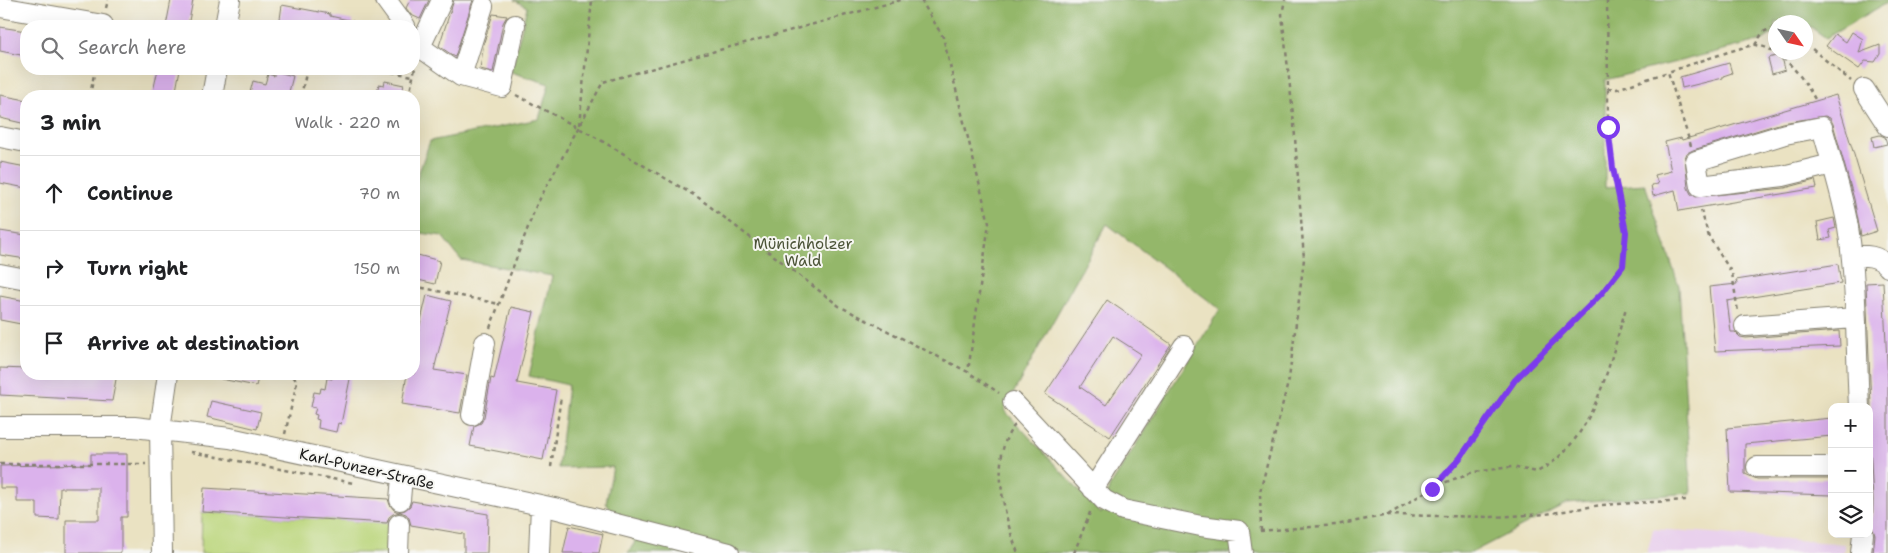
<!DOCTYPE html>
<html lang="en">
<head>
<meta charset="utf-8">
<style>
	:root { --surface:#fff; --page:#f2f2f2; --text:#202124; --muted:#757577; --line:#e0e0e0 }
	body { margin:0; font-family:"Shantell Sans",sans-serif; background:var(--page); color:var(--text) }
	.controls { position:absolute; right:15px; bottom:15px; display:grid; overflow:hidden; border-radius:10px; box-shadow:0 5px 20px #0002 }
	.controls button { width:45px; height:45px; display:grid; place-items:center; padding:0; border:0; border-bottom:1px solid var(--line); background:var(--surface); color:var(--text); font:25px sans-serif }
	.compass { position:absolute; left:1768px; top:15px; width:45px; height:45px; border-radius:50%; background:var(--surface); box-shadow:0 5px 20px #0002; rotate:124deg }
	.stop { position:absolute; width:15px; height:15px; margin:-11px; border:4px solid #7c3aed; border-radius:50%; background:#fff }
	.stop.end { background:#7c3aed; border-color:#fff; box-shadow:0 1px 5px #0008 }
	.list { margin:0; padding:0; list-style:none }
	h2 { display:flex; justify-content:space-between; align-items:center; height:65px; margin:0; padding:0 20px; font-size:21px }
	h2 small { font-size:16px; font-weight:400; color:var(--muted) }
	.list li { display:grid; grid-template-columns:32px 1fr auto; gap:15px; align-items:center; box-sizing:border-box; height:75px; padding:0 20px; border-top:1px solid var(--line) }
	.list b { display:block; font-size:19px; white-space:nowrap }
	.list em { font-size:16px; font-style:normal; color:var(--muted) }
	.icon { flex:none; width:28px; height:28px; fill:none; stroke:currentColor; stroke-width:2; stroke-linecap:round; stroke-linejoin:round }
	.map { position:relative; flex:none; width:1888px; height:553px; overflow:hidden }
	.search { position:absolute; background:var(--surface); box-shadow:0 5px 20px #0002; left:20px; top:20px; width:400px; height:55px; display:flex; align-items:center; gap:12px; box-sizing:border-box; padding:0 18px; border-radius:20px; color:var(--muted); font-size:19px }
	.panel { position:absolute; background:var(--surface); box-shadow:0 5px 20px #0002; left:20px; top:90px; width:400px; height:290px; border-radius:20px }
	.map>svg:first-child { display:block }
</style>
</head>
<body>
<div class="map">
<svg width="1888" height="553" viewBox="0 0 1888 553">
	<rect width="100%" height="100%" fill="#f6f6f2"/>
	<filter id="ink" filterUnits="userSpaceOnUse"><feTurbulence type="fractalNoise" baseFrequency=".02" numOctaves="2"/><feDisplacementMap in="SourceGraphic" scale="10" xChannelSelector="R" yChannelSelector="G"/><feConvolveMatrix kernelMatrix="1 2 1 2 8 2 1 2 1" color-interpolation-filters="sRGB"/></filter>
	<filter id="wash" filterUnits="userSpaceOnUse"><feTurbulence type="fractalNoise" baseFrequency=".0096" numOctaves="4" result="noise"/><feDisplacementMap in="SourceGraphic" scale="20" xChannelSelector="R" yChannelSelector="G"/><feGaussianBlur stdDeviation="1.12" result="paint"/><feColorMatrix in="noise" values="0 0 0 0 0 0 0 0 0 0 0 0 0 0 0 0 0 1.4 0 .05"/><feComposite in="paint" operator="in"/></filter>
	<g filter="url(#wash)">
		<rect width="100%" height="100%" fill="#eae2c2"/>
		<path fill="#e9d1ed" d="M1653,529L1699,532L1845,544L1843,553H1647Z"/>
		<path fill="#bbd67b" stroke="#6c794c" d="M202,512L392,523L394,553H201Z"/>
		<path fill="#94b76b" stroke="#586a44" fill-rule="evenodd" d="M514,0H1888V2L1826,38L1797,17L1789,22H1776L1775,32L1763,40L1605,80V187L1645,184L1679,286L1691,493L1567,503L1471,553H628L635,542L606,503L613,467L558,468L568,385L529,376L552,276L461,260L442,236L414,232V186L430,141L539,119L549,84L511,72L527,7ZM1107,224L1220,309L1109,488L1101,514L1004,410Z"/>
		<g id="blocks">
			<path fill="#dbb2ec" fill-rule="evenodd" d="M171,0H193L188,26H166Z
				M410,0H429L420,19L411,15L406,8Z
				M454,0H473L455,57L439,46Z
				M282,5L330,14V16L353,21V26H279Z
				M493,14L507,16L503,23L493,72L480,69L484,42Z
				M0,27L26,31V56L0,51Z
				M1852,32L1863,39L1859,53L1880,45V54L1875,62L1865,61L1859,69L1826,46L1835,34L1846,42Z
				M1776,56L1783,61L1785,70L1772,74L1768,58Z
				M1729,63L1732,73L1723,76V78L1682,88L1680,77Z
				M158,69H180L175,96H152Z
				M274,71L293,76L288,96H249L253,81L265,84L268,74L274,76Z
				M385,81L404,85L401,96H376L379,84L384,85Z
				M0,95L26,100V124L0,118Z
				M1836,95L1877,231L1861,236L1854,199L1833,124L1830,118L1825,116L1782,123L1693,150L1687,153L1685,158L1688,188L1691,194L1696,197L1785,188L1815,180L1817,188L1679,211L1675,190L1653,196L1651,185L1658,184L1655,175L1671,171L1665,142L1681,138L1682,140Z
				M1880,135L1885,137L1887,144L1874,147L1872,137Z
				M0,162L26,167V188L0,183Z
				M1834,218L1836,228L1829,230L1831,238L1820,240L1817,222Z
				M0,231L26,235V259L0,255Z
				M414,254L440,261L435,284L414,279Z
				M1838,264L1841,283L1727,301L1731,332H1735L1740,337L1746,338L1839,331L1840,346L1715,351L1709,287L1737,284L1736,280Z
				M1883,282L1888,383V553H1873L1875,535L1872,527L1873,500L1869,425L1871,406L1866,283Z
				M427,295L451,301L434,370L467,375L460,413L402,404L407,374H414V349Z
				M0,296L26,301V325L0,320Z
				M1107,300L1171,344L1110,437L1045,394ZM1113,336L1141,354L1106,405L1080,387Z
				M511,307L534,312L517,383L556,390L543,460L470,446L474,426L481,423L484,417L491,378L494,379Z
				M0,368L26,369V374H117L112,401L0,395Z
				M222,374H259L256,386L221,379Z
				M333,374H351L341,424L338,423L336,432L318,428L319,420L316,419L317,415L314,414L316,408L311,407L314,392L320,393L321,388L325,389L327,378L332,379Z
				M211,401L261,412L257,429L207,417Z
				M1832,418V436L1745,444V474L1757,479H1832V495L1730,492L1727,428Z
				M91,454H127V517H121V553H66V520H99V488H60L59,519L37,518V502H17V488H0V466L91,464Z
				M204,488L388,499L390,505L394,510L398,512L405,510L410,506L412,501L488,514L487,553H464V534L411,525L409,518L406,514L400,512L393,514L389,517L387,523L202,512Z
				M569,526L603,534L599,553H563Z"/>
		</g>
	</g>
	<g filter="url(#ink)">
		<use href="#blocks" fill-opacity="0" stroke="#837f6f" stroke-width="1"/>
		<g fill="none" stroke-linecap="round" stroke-linejoin="round">
			<g stroke="#837f6f" stroke-width="22">
				<path id="minor" d="M386,0L405,26
					M0,7L103,25
					M225,26L230,0
					M414,38L420,47L461,76L502,87L515,25
					M420,47L442,0
					M461,76L483,6
					M1864,89L1888,126
					M212,96L217,69
					M0,137L26,142
					M1832,164L1783,176L1700,186L1696,161L1785,134L1822,127C1831,160 1842,193 1848,227C1857,286 1856,347 1859,407
					M1852,256C1865,255 1879,255 1888,267
					M0,274L26,279
					M1745,326L1855,318
					M1013,402L1104,500L1123,510L1201,526L1239,531L1242,553
					M472,415L485,343
					M0,427H134L230,438L554,508L729,553
					M1757,467H1832
					M1093,489L1184,346
					M400,500L402,477
					M162,553L160,429L168,374
					M398,553L399,524
					M539,553L541,506
					M1861,553L1863,534"/>
			</g>
			<path stroke="#837f6f" stroke-width="2.5" stroke-dasharray="4 4" stroke-linecap="butt" d="M921,0L943,37L989,223L968,372
				M1607,0L1608,88L1617,89L1668,72
				M106,8L108,0
				M1806,44L1851,81
				M1755,45L1763,32L1776,26
				M376,69L413,76
				M516,95L590,134L699,198L839,306L968,372L999,393
				M90,96L95,69
				M301,96L307,69
				M409,96L416,63
				M579,125L592,0
				M1691,146L1668,72C1681,68 1748,44 1756,45C1783,49 1804,79 1816,101
				M1701,210L1709,237L1732,273L1738,312
				M414,286L499,304
				M490,328L536,206L603,82L901,0
				M1015,425C988,454 1005,521 1018,553
				M285,434L297,382L292,374
				M191,452L353,483
				M0,464H146
				M551,467L561,396
				M1438,485L1473,472L1512,467L1537,472C1542,469 1548,466 1553,462C1598,426 1610,360 1626,308
				M1388,515L1437,485L1460,458L1515,380L1603,293L1623,266L1626,232L1613,168L1608,127V88
				M1260,531L1336,525L1388,515L1492,517L1546,514L1601,505L1687,500
				M1261,531L1260,492L1289,379L1304,259L1294,124L1282,14L1285,0
				M1074,553L1091,510"/>
			<use href="#minor" stroke="#fff" stroke-width="20"/>
		</g>
	</g>
	<g fill="none" stroke-linecap="round" stroke-linejoin="round" filter="url(#ink)">
		<path stroke="#7c3aed" stroke-width="6" d="M1432,489L1460,458L1515,380L1602,293L1623,266L1626,232L1613,168L1608,127"/>
	</g>
	<g text-anchor="middle" dominant-baseline="central" stroke-width="4" stroke-linejoin="round" paint-order="stroke">
		<g font-size="15" fill="#4c5438" stroke="#f6f6f2">
			<text x="803" y="244">Münichholzer<tspan x="803" dy="17">Wald</tspan></text>
		</g>
		<g font-size="15" fill="#1c1c1c" stroke="#f6f6f2">
			<text transform="translate(367 469) rotate(13)">Karl-Punzer-Straße</text>
		</g>
	</g>
</svg>
<div class="controls">
<button>+</button>
<button>−</button>
<button><svg class="icon" aria-label="layers" viewBox="0 0 24 24"><path d="M12 4l9 5-9 5-9-5zM3 14l9 5 9-5"/></svg></button>
</div>
<svg class="compass" viewBox="-18 -18 36 36"><path d="M0-13l5 13h-10z" fill="#e53935"/><path d="M0 13l5-13h-10z" fill="#757577"/></svg>
<div class="stop" style="left:1608px;top:127px"></div>
<div class="stop end" style="left:1432px;top:489px"></div>
<div class="search"><svg class="icon" aria-label="search" viewBox="0 0 24 24"><circle cx="10" cy="10" r="6"/><path d="M15 15l6 6"/></svg>Search here</div>
<section class="panel">
<h2>3 min<small>Walk · 220 m</small></h2>
<ul class="list">
<li><svg class="icon" aria-label="ahead" viewBox="0 0 24 24"><path d="M12 20V5M6 11l6-6 6 6"/></svg><div><b>Continue</b></div><em>70 m</em></li>
<li><svg class="icon" aria-label="right" viewBox="0 0 24 24"><path d="M7 20v-9h11M14 6l5 5-5 5"/></svg><div><b>Turn right</b></div><em>150 m</em></li>
<li><svg class="icon" aria-label="arrive" viewBox="0 0 24 24"><path d="M6 21V4h12l-3 4 3 4H6"/></svg><div><b>Arrive at destination</b></div></li>
</ul>
</section>
</div>
</body>
</html>
